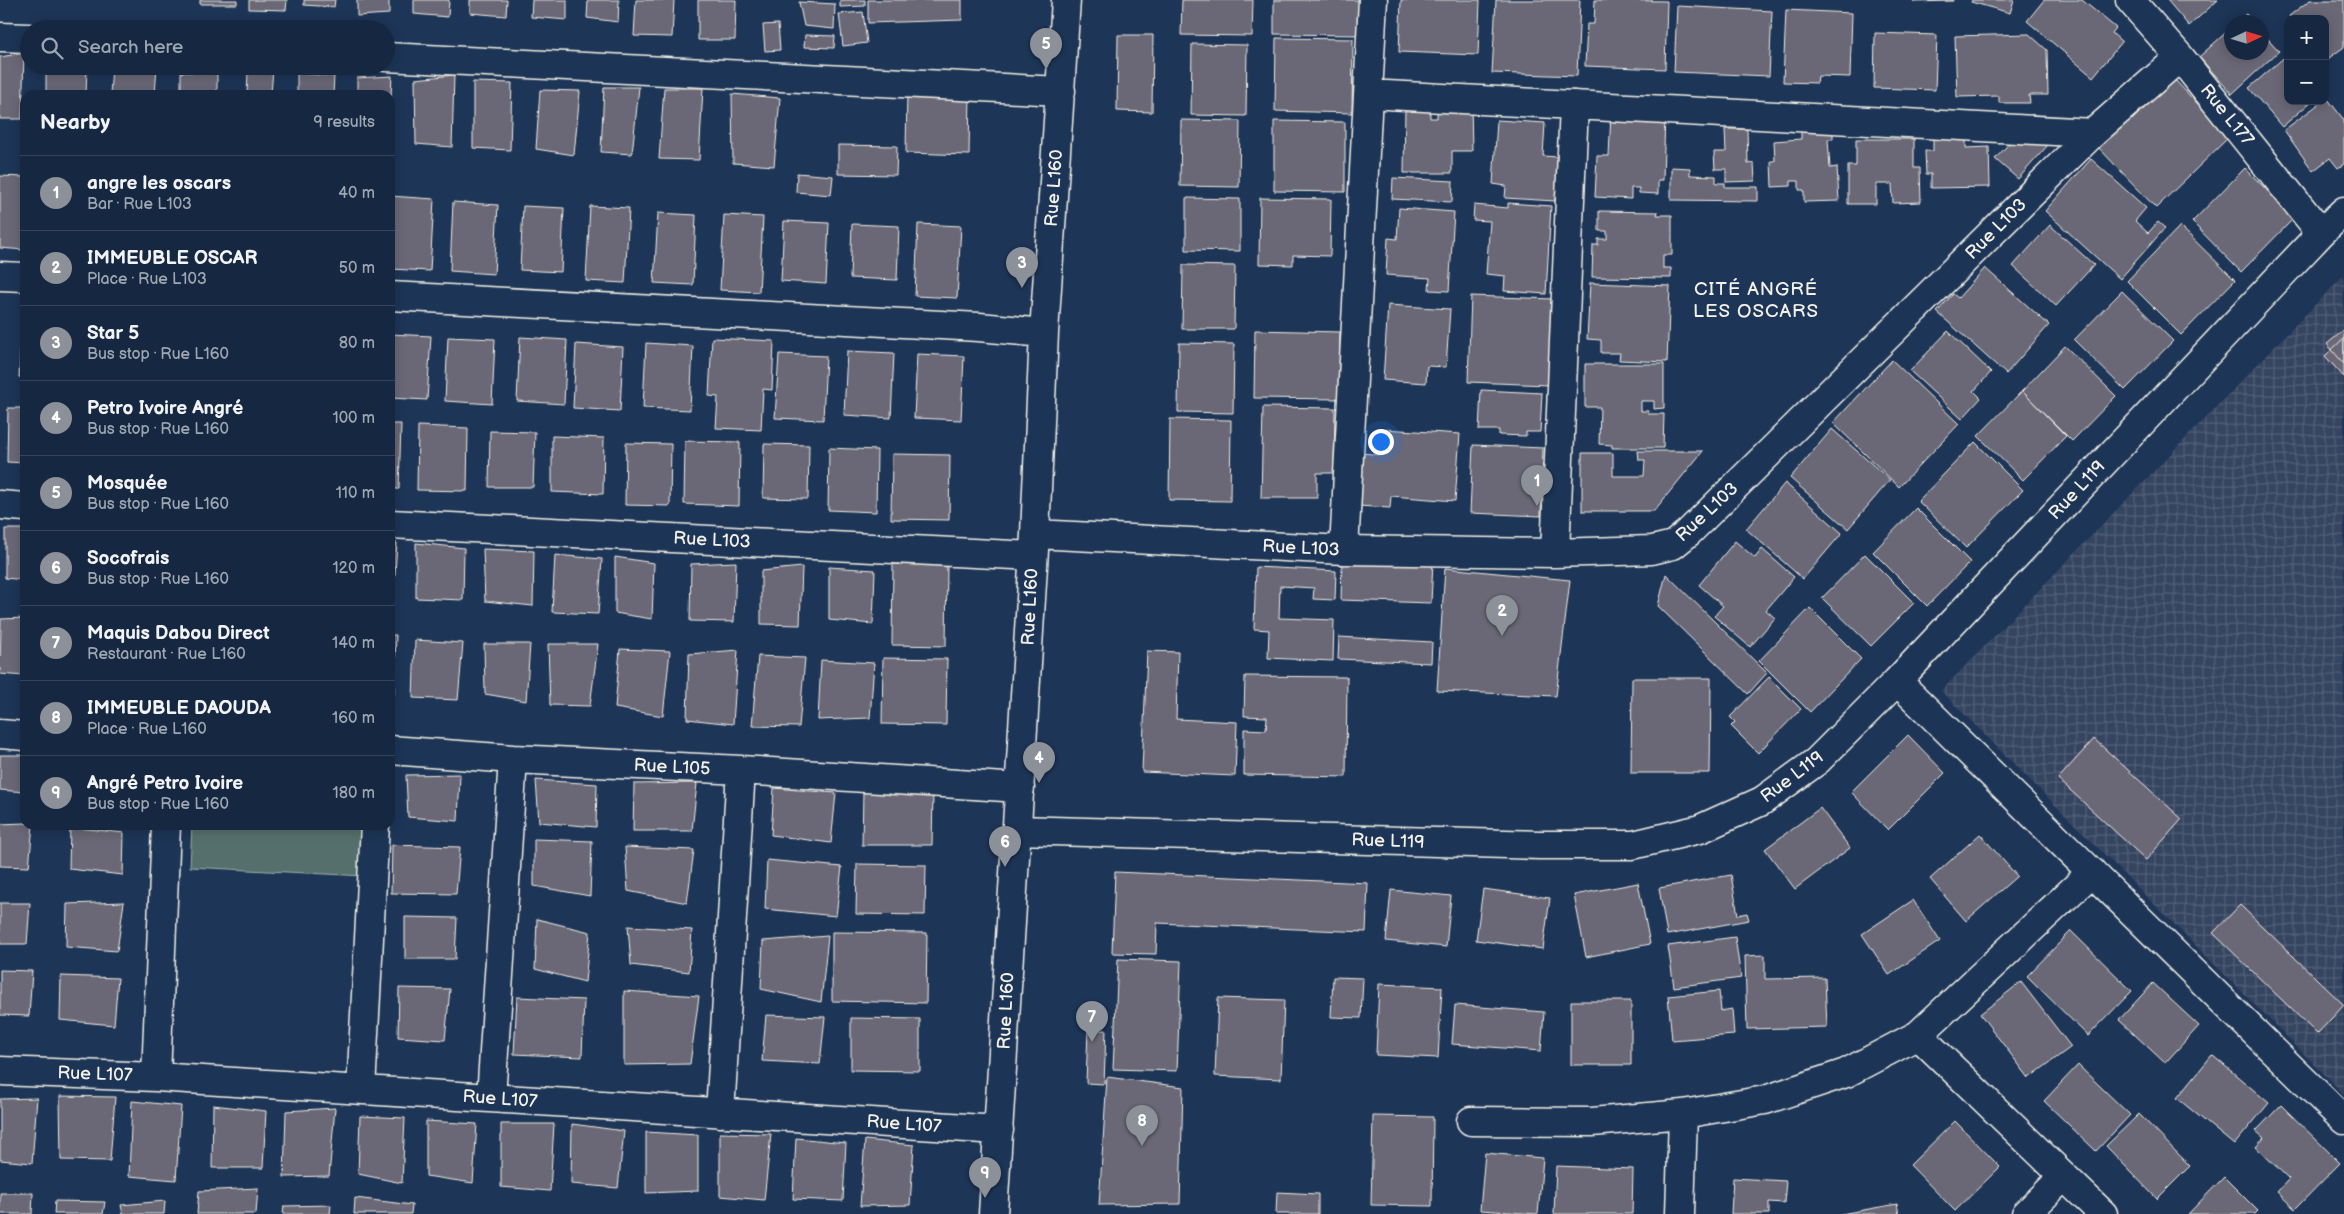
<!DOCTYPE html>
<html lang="en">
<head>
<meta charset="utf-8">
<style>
	:root { --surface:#162841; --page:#23344c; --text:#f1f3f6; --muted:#9ea6b1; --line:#35445a; --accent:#8c9099 }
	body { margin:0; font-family:"Balsamiq Sans",sans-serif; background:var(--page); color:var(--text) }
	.controls { position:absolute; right:15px; top:15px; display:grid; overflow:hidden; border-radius:10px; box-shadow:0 2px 12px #0003 }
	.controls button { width:45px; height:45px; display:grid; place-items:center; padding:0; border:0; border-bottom:1px solid var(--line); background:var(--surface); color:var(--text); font:25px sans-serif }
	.compass { position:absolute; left:2224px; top:15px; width:45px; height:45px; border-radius:50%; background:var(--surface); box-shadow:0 2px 12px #0003; rotate:86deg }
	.you { position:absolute; left:1380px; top:441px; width:18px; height:18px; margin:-12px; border:4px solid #fff; border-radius:50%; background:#1a73e8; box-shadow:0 0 0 8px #1a73e833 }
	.badge { display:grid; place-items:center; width:32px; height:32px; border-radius:50%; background:var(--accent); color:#fff; font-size:16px; font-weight:700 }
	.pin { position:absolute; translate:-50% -41px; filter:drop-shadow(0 1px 2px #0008) }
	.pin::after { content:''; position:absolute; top:26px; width:18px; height:15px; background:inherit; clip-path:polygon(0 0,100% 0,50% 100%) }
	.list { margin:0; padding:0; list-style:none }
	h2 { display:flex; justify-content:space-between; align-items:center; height:65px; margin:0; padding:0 20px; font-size:21px }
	h2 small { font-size:16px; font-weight:400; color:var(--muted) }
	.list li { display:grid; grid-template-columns:32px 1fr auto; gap:15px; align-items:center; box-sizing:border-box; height:75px; padding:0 20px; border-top:1px solid var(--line) }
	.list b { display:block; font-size:19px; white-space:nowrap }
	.list p { margin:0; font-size:16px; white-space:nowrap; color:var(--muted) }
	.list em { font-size:16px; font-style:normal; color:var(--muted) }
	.icon { flex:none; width:28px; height:28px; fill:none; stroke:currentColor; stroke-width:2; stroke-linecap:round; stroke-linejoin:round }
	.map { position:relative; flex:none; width:2344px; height:1214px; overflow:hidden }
	.search { position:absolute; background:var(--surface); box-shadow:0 2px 12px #0003; left:20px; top:20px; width:375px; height:55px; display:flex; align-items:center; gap:12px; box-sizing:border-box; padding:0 18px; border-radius:28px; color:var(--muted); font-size:19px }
	.panel { position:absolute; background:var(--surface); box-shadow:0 2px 12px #0003; left:20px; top:90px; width:375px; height:740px; border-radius:15px }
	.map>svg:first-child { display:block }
</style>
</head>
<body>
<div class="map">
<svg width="2344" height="1214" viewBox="0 0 2344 1214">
	<defs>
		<pattern id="industrial-grid" width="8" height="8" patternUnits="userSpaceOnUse" patternTransform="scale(1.25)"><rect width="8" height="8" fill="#344460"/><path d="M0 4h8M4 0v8" fill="none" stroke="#525f77"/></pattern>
	</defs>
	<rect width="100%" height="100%" fill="#1d3557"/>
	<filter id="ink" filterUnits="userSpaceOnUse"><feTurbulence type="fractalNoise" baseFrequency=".02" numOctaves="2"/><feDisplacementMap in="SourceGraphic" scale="10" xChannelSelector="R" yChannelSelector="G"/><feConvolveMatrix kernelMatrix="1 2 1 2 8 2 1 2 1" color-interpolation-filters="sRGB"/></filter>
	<g filter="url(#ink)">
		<path fill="url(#industrial-grid)" d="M2344,275V1094L1941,691Z"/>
		<path fill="#546f6c" stroke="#a4b0aa" d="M192,825H367L364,876L190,867Z"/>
		<path fill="#6b6776" stroke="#f4f1e8" d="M200,0H237V4H200Z
			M249,0H287L286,10L249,9Z
			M304,0H335L334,7L304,5Z
			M357,0H389V14L357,16Z
			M414,0H449L448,17L414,14Z
			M470,0H507L506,16L470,13Z
			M532,0H567V20L531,17Z
			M588,0H619L618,22L587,18Z
			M636,0H674L672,37L634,36Z
			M698,0H736L735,40H698Z
			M840,0H865V6L840,7Z
			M868,0H962V20L868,23Z
			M1182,0H1253L1252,36L1181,35Z
			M1274,0H1361V35L1274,34Z
			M1401,0H1480L1478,55L1399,52Z
			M1496,0H1580L1577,76L1492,73Z
			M1595,0L1667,1L1665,69L1585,66L1587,24H1594Z
			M1913,0H1953V1L1914,2Z
			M1972,0H2014L2010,13L1971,2Z
			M2044,0H2082L2116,28L2112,33L2122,42L2093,77L2027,21Z
			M2167,0H2218L2189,26Z
			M2310,0H2344V47L2325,61V19H2291L2289,16Z
			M799,2L835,4L834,29L804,26Z
			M1677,6L1772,11L1769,76L1674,72Z
			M1786,10L1852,13L1850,77L1818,76L1817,83L1783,82Z
			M863,12L867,43L843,46L839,14Z
			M2246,14L2253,22H2237Z
			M778,24L780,50L765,51L763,25Z
			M2232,27V52H2262V32L2279,51L2232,94L2199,57Z
			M1875,33L1937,35L1935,90L1874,88Z
			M2029,34L2047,50L2048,95H2029L2030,103H1999V96L1957,97L1955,36Z
			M805,35L835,36L834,48L804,47Z
			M1118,35H1153L1152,112L1117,111Z
			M1276,38L1353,39L1352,113L1275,111Z
			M1192,44L1247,45L1246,116L1191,115Z
			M24,53L22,119H0V57Z
			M2288,54V101H2312L2282,127L2249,88Z
			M46,66H87L86,95H46Z
			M112,66H157L155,95H110Z
			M273,68L271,95H247L248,71Z
			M181,72L217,73V95H181Z
			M297,73L334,76L333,95H297Z
			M454,75L452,147L416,144L415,79Z
			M392,76L390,117V95H357V78Z
			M2174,79L2229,137L2156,208L2098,147L2129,116L2132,120Z
			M473,82L512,83L510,150L473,148Z
			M604,87H639L632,154L601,152Z
			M664,88H703L699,160L659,159Z
			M540,90L580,91L574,155L536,149Z
			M907,90L970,91L969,155L906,153Z
			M732,94L780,98L774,166L733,163Z
			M2327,98L2344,120V164L2338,168L2330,158L2313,171L2284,130Z
			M1437,103H1471L1472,151H1452V173H1404L1405,107H1430V118H1437Z
			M1611,113L1665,115L1663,180H1658V194L1639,193V188H1631V199L1595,197L1597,156H1609Z
			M1181,120L1240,121L1239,187L1180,186Z
			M1497,120L1545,123L1543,156L1558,157L1555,201L1505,198L1506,186L1493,184Z
			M1274,121L1345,122V192L1274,191Z
			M1833,124V139H1828L1830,168L1837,167L1839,201L1804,202V190H1799V181H1791V186L1772,187L1771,161H1775L1774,141L1801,139V125Z
			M2026,125L2048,145L2018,179L1995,159Z
			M1725,129H1747L1748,164L1754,163L1755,181L1726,182V169H1715L1714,152H1726Z
			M1966,133V148L1989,147L1990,187L1931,188V174H1926L1925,151H1933V134Z
			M1856,139H1914V168H1920L1921,202L1893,203L1892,184H1876V204H1848V166H1856Z
			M838,145L897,146L896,175L838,174Z
			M2091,159L2146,208L2135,221L2148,233L2158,222L2165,228L2120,279L2045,211Z
			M1671,167L1690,168V175L1716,176V183H1725V187H1758V201L1671,200Z
			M2245,168L2294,218L2241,272L2192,222Z
			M797,173L833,176L831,195L796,192Z
			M0,176L25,177L24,250L0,248Z
			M1393,178L1453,181L1452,202L1392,199Z
			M390,196L434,199L430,271L390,269Z
			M1186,198L1240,199V251L1186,250Z
			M1260,198L1331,199L1330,256L1293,255V265L1259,264Z
			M453,202L498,205L494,274L450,271Z
			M1508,203L1551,206L1546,294L1504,291L1505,276L1486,274L1490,221L1473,220L1474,205L1508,208Z
			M523,206L564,208L561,272L520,270Z
			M590,206L629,208L625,283L586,281Z
			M1399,208L1454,212L1449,291L1429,290L1430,278L1386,275L1388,238L1397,239Z
			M1599,211L1658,212L1657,215H1672V255H1663V268H1671V278L1592,277L1593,245H1598V239H1607V231H1599Z
			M658,213L696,215L693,285L654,283Z
			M724,215L763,217L759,292L720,290Z
			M784,221L829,223L826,284L781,281Z
			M852,224L899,226L897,280L850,278Z
			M918,224L961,226L957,298L915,296Z
			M2050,225L2094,265L2056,306L2013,266Z
			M2180,226L2235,280L2181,335L2127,281Z
			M1183,265L1235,266L1234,329H1182Z
			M1985,268L2049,325L2006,374L1937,312L1953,294L1958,298Z
			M1590,283L1670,286L1667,362L1619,360L1620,353H1601V340L1587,339Z
			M2122,291L2173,341L2125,390L2074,340Z
			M1471,296L1553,299L1549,385L1468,382Z
			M1388,305L1450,309L1446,367L1427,366L1426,383L1383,380Z
			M22,313H25V378L19,377Z
			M1255,330L1340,332L1339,399L1254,398Z
			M2344,330V364L2327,344Z
			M1948,331L1991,372L1974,391L1981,398L1962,419L1910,371Z
			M390,334L431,336L427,400L390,398Z
			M448,337L495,339L492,404L445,401Z
			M520,337L567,340L564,404L517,401Z
			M712,338L774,341L772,390L763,389L761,430L716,428L718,397L709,396Z
			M2344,338V377L2325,356Z
			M646,343L693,346L690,410L643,408Z
			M1179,343L1234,344L1233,413L1178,412Z
			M576,344L623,347L620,411L573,408Z
			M2065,346L2116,396L2072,441L2022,391Z
			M847,351L894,353L891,418L844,415Z
			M779,354L826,356L823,420L775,418Z
			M917,354L964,356L961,420L914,418Z
			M1892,360L1959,424L1899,487L1833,423Z
			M1585,364H1664V408L1654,409V401H1641V411H1648V414H1664L1663,448H1612V445L1599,444L1600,407H1585Z
			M1481,390L1542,393L1540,432H1526V436L1499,435V430H1479Z
			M2022,391L2066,436L2023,480L1978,436Z
			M1263,407L1335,408L1334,473H1317V498H1261Z
			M8,408H25V463L7,462Z
			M1170,419L1231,420L1230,501L1169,500Z
			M390,424H401L399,489H390Z
			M418,426L468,428L467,491L417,490Z
			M1385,429L1460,434L1455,501L1391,496L1390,508L1358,506L1361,453L1383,455Z
			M1832,429L1890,480L1848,529L1790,478Z
			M490,431L535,432L533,487H489Z
			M552,436L604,438L603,494L552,492Z
			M685,441L740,442L739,506L684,504Z
			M1975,442L2023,490L1966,548L1918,501Z
			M626,443L671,444L670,506L625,505Z
			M764,444L809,445L808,499L763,498Z
			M1473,445L1543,448L1541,516L1470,513Z
			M829,448L877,450L876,512L828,510Z
			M1638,451H1703L1654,511H1582V453H1613V476H1644L1645,460H1639Z
			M892,454L950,455L949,520L891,519Z
			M1785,483L1842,533L1803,579L1746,529Z
			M1916,508L1970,562L1927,606L1873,552Z
			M5,529H25V580L5,578Z
			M1735,541L1755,558L1762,549L1794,577L1766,610L1775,618L1750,647L1714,616L1723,606L1699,585Z
			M390,543H397L393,604H390Z
			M416,543L464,548L463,600L416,598Z
			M483,549L534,551L533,606L485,601Z
			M1865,554L1914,603L1871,646L1822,598Z
			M555,555L602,559L598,614L552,612Z
			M615,557L654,563L652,619L615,613Z
			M1342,557L1433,561L1431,603L1341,600Z
			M736,562L734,622L690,621L691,564Z
			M893,564L947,565L946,646L892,645Z
			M802,567L800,625L761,624V571Z
			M829,567L875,570L873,624L829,620Z
			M1256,567L1336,571L1335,600L1313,599L1314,588L1280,586L1279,618L1334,620L1333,661L1268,658L1269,630L1254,629Z
			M1445,568L1570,580L1556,696L1437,691Z
			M1666,574L1767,673L1748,694L1658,606Z
			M1810,608L1861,659L1810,712L1759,661Z
			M25,618V676L0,674L1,619Z
			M390,635H396L394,695H390Z
			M1339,637L1432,642L1431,663L1338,659Z
			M415,640L463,643L458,700L413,698Z
			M484,644H530L526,701L485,694Z
			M548,644H598L590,706L550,705Z
			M620,649L670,651L663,716L615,708Z
			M738,650L733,724L687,719L689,654Z
			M1147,651L1178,652L1176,719L1237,722L1235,776L1142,772Z
			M758,656L805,658L799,727L752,726Z
			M883,658L947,659L946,725L882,724Z
			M821,660L874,663L870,718L818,720Z
			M1245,676L1347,677L1346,777L1244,775V729L1266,730L1267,717L1244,716Z
			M1769,677L1801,709L1758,753L1731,726L1735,722L1730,717Z
			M1632,678H1711L1710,773H1631Z
			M1908,735L1945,773L1888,830L1851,792Z
			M2094,739L2182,819L2146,860L2058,779Z
			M0,755H25V792L0,790Z
			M460,774L458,821L408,817L406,775Z
			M536,780L597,784L596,827L539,822Z
			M697,783L692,831H633L634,784Z
			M774,788L836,793L831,843L771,835Z
			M863,791L933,793L932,845H862Z
			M1820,808L1850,848L1795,889L1765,849Z
			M25,823L33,825L29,867L0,866V824Z
			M70,827L124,833L123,875L69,869Z
			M1980,834L2017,876L1966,921L1930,879Z
			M534,839L592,841L590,896L534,886Z
			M392,845L460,847L456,894L391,893Z
			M625,847L694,850L687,903L628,891Z
			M767,860L842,867L836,916L765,909Z
			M857,864L926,865L925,915L856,914Z
			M1115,872L1368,883L1366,932L1157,923L1156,954L1112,953Z
			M1731,875L1738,915L1747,913L1749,920L1667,935L1659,888Z
			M1638,883L1650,944L1586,957L1574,895Z
			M1483,889L1550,898L1543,949L1476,940Z
			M1391,890L1451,896L1446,947L1386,941Z
			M1913,900L1940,941L1889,975L1862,934Z
			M124,902L117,951L66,947L67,904Z
			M0,903H30L27,944H0Z
			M2240,905L2344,1005L2317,1034L2213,933Z
			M405,917L457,918L455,959H405Z
			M537,919L590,932L585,982L535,969Z
			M628,926L692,930L689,972L631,965Z
			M2071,931L2132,991L2088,1036L2027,976Z
			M832,932L927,933L926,1003L832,1001Z
			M828,936L821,1002L761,989L763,941Z
			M1735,937L1741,978L1674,987L1668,946Z
			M1765,955V979L1825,978L1827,1027L1747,1029L1745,956Z
			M1118,959L1181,961L1177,1071L1113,1069Z
			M0,970L32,971L29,1016L0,1015Z
			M61,976L118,978L114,1025L60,1020Z
			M1333,977L1363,978L1361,1018L1331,1017Z
			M2021,982L2071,1047L2029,1078L1980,1014Z
			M2153,983L2199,1026L2165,1063L2119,1020Z
			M1379,984L1442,987L1438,1058L1376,1055Z
			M399,988L450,989L445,1040L398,1037Z
			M624,991L699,996L690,1064L624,1065Z
			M1719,991L1721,1011L1732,1009L1734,1035L1672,1040L1668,996Z
			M517,997L584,1000L582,1057L514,1054Z
			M1218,998L1284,1000L1281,1079L1215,1076Z
			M1571,1001H1631V1065H1571Z
			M1455,1005L1544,1012L1541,1051L1452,1044Z
			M766,1015L825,1017L820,1064L762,1061Z
			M851,1018L920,1019V1071L851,1070Z
			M1088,1030H1106L1104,1084L1086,1083Z
			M2212,1055L2269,1103L2234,1145L2177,1098Z
			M2078,1065L2130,1115L2096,1151L2044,1101Z
			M1107,1077L1183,1087L1180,1204L1099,1205Z
			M60,1096L115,1097L110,1161L61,1160Z
			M37,1098L32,1163L0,1160V1099Z
			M132,1101L181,1106L176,1180L129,1176Z
			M213,1105L266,1111L263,1168H212Z
			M2281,1105L2340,1163L2295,1209L2277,1192L2289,1179L2256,1147L2264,1138L2256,1131Z
			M335,1108L329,1176L284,1177L286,1111Z
			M2139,1114L2190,1166L2157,1199L2106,1146Z
			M360,1116L405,1118L402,1183L358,1174Z
			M1373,1116L1433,1117L1432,1206L1371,1205Z
			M426,1121L477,1124L473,1183L426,1176Z
			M1955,1121L2000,1167L1955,1211L1910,1165Z
			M501,1124H554L550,1191L501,1187Z
			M572,1124L624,1131L618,1188L571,1184Z
			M646,1132L698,1135V1191L646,1193Z
			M720,1133L771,1134L764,1200L720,1196Z
			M796,1138L846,1143L843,1201L793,1199Z
			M865,1140L914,1145L910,1205L860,1206Z
			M1485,1153L1543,1158L1538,1214L1480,1210Z
			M1556,1166L1633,1169L1632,1214H1554Z
			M2224,1177L2258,1211L2255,1214H2188Z
			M1733,1178L1786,1181L1784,1203L1769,1202V1214H1731Z
			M258,1188L256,1214H197L199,1191Z
			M1277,1192L1318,1194V1214H1276Z
			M0,1193H33L32,1214H0Z
			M355,1198L412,1205L411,1214H354Z
			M55,1201L105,1202L103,1214H54Z
			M165,1201L164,1214H123L121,1205Z
			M1897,1204L1899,1214H1841Z
			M331,1205L330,1214H283L284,1206Z"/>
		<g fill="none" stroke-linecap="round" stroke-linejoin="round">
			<g stroke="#f4f1e8" stroke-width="31">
				<path id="minor" d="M2130,0L2180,57L2321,233
					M0,37L29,38
					M386,57L1061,91
					M1368,94L2093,133
					M0,276L25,277
					M390,296L979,327L1044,333
					M0,505L25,507
					M390,524L1033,556
					M1035,534L1344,550L1555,553L1652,550L1673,545L1689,532L2093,133L2180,57
					M1344,550L1373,0
					M1555,553L1574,105
					M1897,681L2344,1120
					M0,734L25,736
					M390,750L513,759L741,770L1020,788
					M1017,830L1540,845H1633L1700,829L1762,801L1817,761L1897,681L2321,233L2344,211
					M1918,1035L2103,1214
					M0,1071L156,1077L999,1130
					M156,1077L166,825
					M361,1090L375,825
					M491,1098L513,759
					M720,1113L741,770
					M1471,1121L1592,1122L1683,1114L1765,1100L1846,1073L1918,1035L2092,872
					M993,1214L1035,534L1044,333L1066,0
					M1680,1214L1683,1114
					M2026,1214L2064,1176"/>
			</g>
			<use href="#minor" stroke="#1d3557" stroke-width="28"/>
		</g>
	</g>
	<g text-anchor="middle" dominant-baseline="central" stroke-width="4" stroke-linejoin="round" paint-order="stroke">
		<g font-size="18" fill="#f4f1e8" stroke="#1d3557">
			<text transform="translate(2227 115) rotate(51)">Rue L177</text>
			<text transform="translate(1054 188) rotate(-86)">Rue L160</text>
			<text transform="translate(1996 229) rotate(-45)">Rue L103</text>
			<text transform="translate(2077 490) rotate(-47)">Rue L119</text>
			<text transform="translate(1707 512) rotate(-43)">Rue L103</text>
			<text transform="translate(712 540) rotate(3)">Rue L103</text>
			<text transform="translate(1301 548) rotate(3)">Rue L103</text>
			<text transform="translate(1030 607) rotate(-87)">Rue L160</text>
			<text transform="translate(672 767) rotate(3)">Rue L105</text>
			<text transform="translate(1792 777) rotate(-37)">Rue L119</text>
			<text transform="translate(1388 841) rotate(2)">Rue L119</text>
			<text transform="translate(1006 1011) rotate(-87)">Rue L160</text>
			<text transform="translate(95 1074) rotate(2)">Rue L107</text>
			<text transform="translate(500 1099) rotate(4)">Rue L107</text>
			<text transform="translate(904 1124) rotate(4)">Rue L107</text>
		</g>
		<g font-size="19" letter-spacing="1" fill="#f4f1e8" stroke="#1d3557">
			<text x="1756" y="289">CITÉ ANGRÉ<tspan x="1756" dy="22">LES OSCARS</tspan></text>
		</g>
	</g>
</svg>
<div class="controls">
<button>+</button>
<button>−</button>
</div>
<svg class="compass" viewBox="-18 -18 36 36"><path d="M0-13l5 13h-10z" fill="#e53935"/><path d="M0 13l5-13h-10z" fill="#9ea6b1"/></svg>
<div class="you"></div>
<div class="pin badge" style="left:1537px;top:506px">1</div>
<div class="pin badge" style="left:1502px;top:636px">2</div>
<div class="pin badge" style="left:1022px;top:288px">3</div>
<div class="pin badge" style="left:1039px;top:783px">4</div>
<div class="pin badge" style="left:1046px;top:69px">5</div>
<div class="pin badge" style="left:1005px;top:867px">6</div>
<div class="pin badge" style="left:1092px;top:1042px">7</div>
<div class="pin badge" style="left:1142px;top:1146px">8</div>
<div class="pin badge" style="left:985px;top:1198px">9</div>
<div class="search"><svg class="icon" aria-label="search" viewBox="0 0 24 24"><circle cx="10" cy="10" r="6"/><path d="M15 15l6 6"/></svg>Search here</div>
<section class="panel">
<h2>Nearby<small>9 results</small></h2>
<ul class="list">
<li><span class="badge">1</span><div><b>angre les oscars</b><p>Bar · Rue L103</p></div><em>40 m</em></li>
<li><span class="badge">2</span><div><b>IMMEUBLE OSCAR</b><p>Place · Rue L103</p></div><em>50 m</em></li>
<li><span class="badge">3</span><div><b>Star 5</b><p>Bus stop · Rue L160</p></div><em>80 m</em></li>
<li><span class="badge">4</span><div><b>Petro Ivoire Angré</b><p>Bus stop · Rue L160</p></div><em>100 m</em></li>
<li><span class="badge">5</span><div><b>Mosquée</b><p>Bus stop · Rue L160</p></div><em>110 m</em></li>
<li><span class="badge">6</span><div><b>Socofrais</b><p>Bus stop · Rue L160</p></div><em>120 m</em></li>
<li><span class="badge">7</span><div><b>Maquis Dabou Direct</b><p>Restaurant · Rue L160</p></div><em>140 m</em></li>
<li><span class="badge">8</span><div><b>IMMEUBLE DAOUDA</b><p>Place · Rue L160</p></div><em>160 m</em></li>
<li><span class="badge">9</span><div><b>Angré Petro Ivoire</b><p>Bus stop · Rue L160</p></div><em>180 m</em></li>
</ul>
</section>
</div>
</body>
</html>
